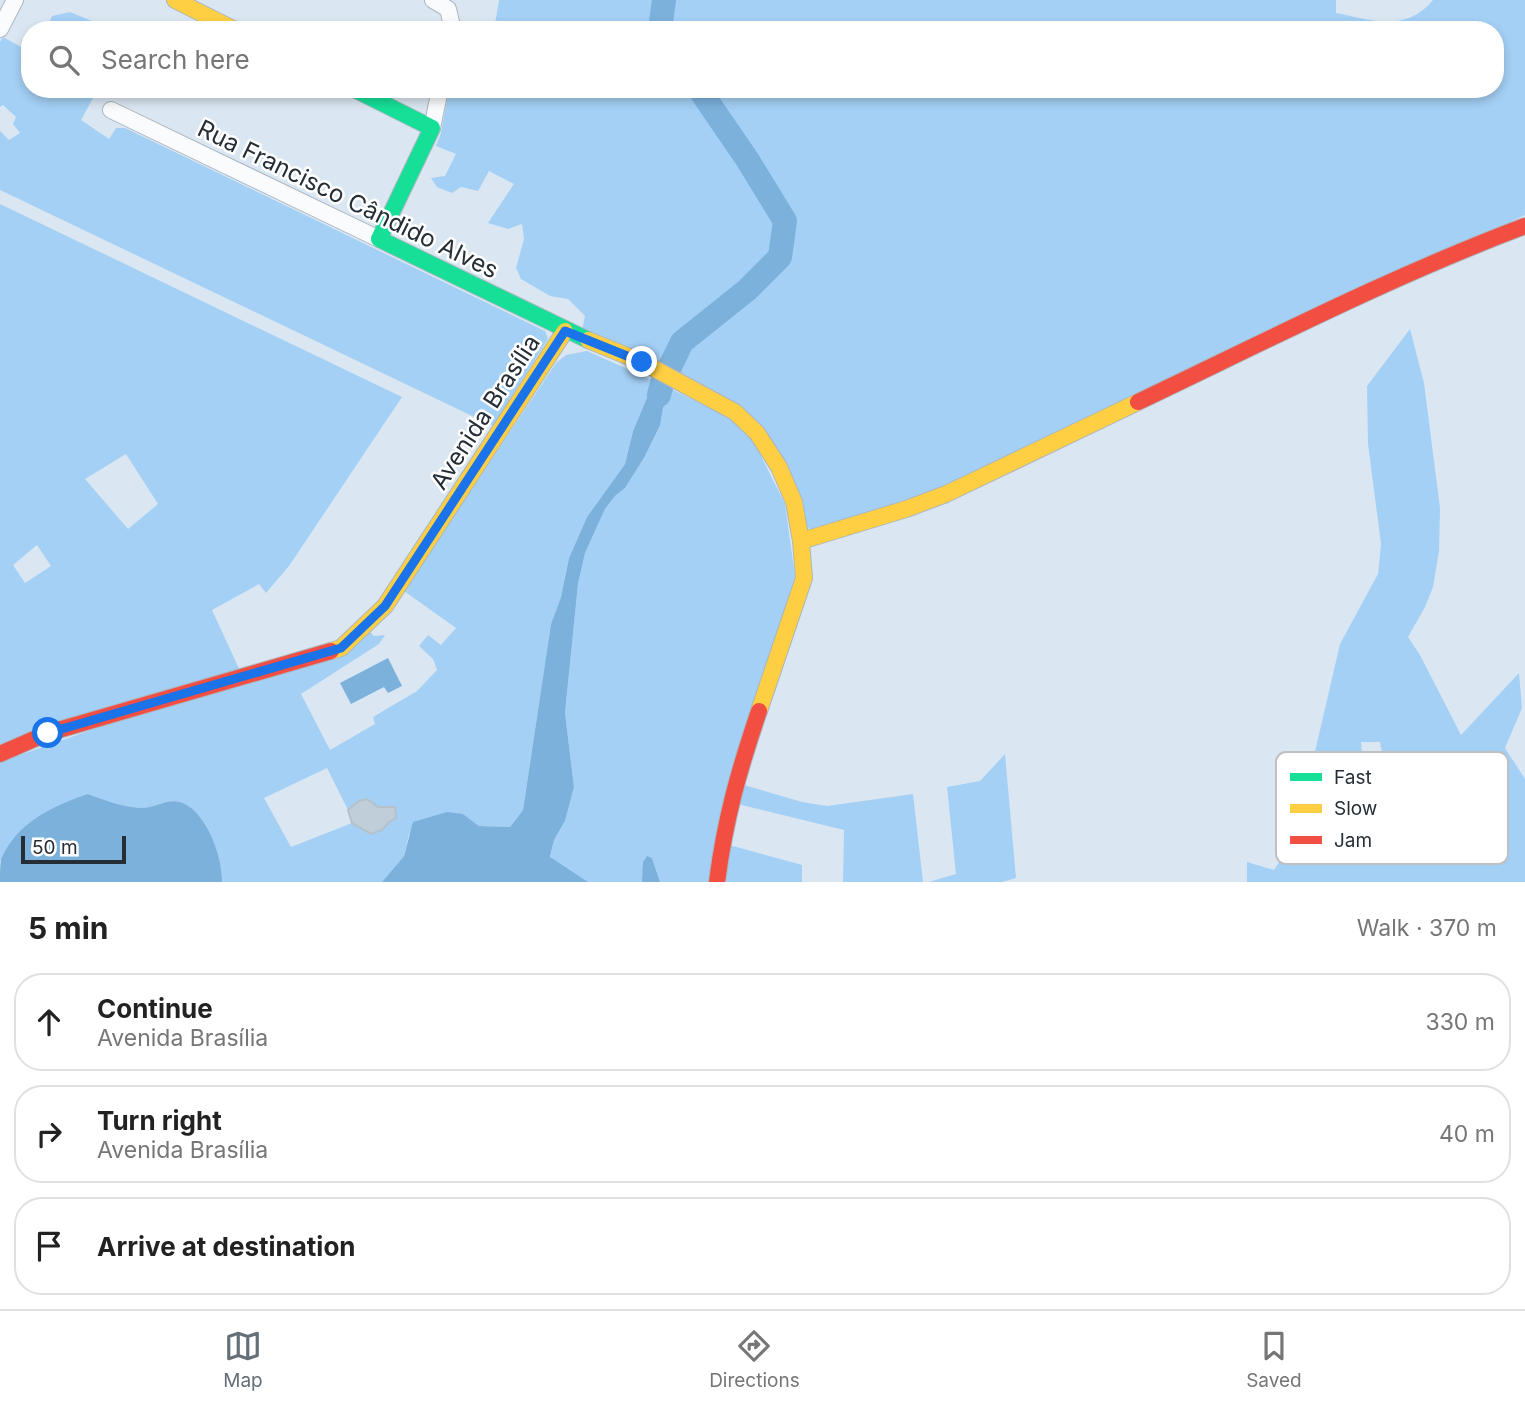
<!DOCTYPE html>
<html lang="en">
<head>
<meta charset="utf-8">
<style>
	:root { --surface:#fff; --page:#f6f6f6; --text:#222; --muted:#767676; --line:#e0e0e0; --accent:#646f78 }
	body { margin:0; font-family:Inter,sans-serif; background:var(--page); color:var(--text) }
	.scale { position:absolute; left:21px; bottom:18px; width:105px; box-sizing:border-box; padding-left:7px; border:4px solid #252e36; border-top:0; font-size:19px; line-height:24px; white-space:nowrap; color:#252e36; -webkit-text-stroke:5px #fff; paint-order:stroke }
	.stop { position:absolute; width:21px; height:21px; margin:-16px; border:5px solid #1a73e8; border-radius:50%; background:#fff }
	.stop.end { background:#1a73e8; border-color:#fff; box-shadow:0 2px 7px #0008 }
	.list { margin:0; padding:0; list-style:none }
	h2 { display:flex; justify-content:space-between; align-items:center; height:91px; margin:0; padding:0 28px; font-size:30px }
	h2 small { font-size:23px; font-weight:400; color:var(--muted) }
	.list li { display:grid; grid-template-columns:46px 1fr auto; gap:21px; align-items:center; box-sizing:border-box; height:98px; margin:0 14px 14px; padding:0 14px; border:2px solid var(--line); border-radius:28px }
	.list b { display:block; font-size:26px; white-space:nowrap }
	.list p { margin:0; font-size:23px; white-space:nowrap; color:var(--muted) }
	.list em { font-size:23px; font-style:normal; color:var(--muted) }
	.icon { flex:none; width:38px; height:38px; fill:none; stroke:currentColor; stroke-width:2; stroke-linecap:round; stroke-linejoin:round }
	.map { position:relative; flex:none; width:1525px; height:882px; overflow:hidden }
	.search { position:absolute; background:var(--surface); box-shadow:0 4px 10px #0003; left:21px; right:21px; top:21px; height:77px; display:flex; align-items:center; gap:18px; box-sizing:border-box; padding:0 24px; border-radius:28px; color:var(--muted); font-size:26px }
	.sheet { height:427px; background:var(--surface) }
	nav { display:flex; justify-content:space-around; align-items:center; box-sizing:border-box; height:98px; border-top:2px solid var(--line); background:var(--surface); font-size:19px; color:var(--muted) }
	nav a { display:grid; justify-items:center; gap:4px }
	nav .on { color:var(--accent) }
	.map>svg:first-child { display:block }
</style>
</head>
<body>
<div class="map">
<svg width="1525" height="882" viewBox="0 0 1525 882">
	<rect width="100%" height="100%" fill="#dae7f2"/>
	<path fill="#a4d0f5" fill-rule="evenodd" d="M499,0H1336V13C1371,20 1406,33 1433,0H1525V215L941,489L812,530L805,526L760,428L582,330L585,316L568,299L550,296L521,279L516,268L524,239L522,224L508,229L488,223L514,184L489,171L478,191L461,187L452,193L437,187L431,178L445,176L456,154L436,146L441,133L449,89H1495V30H494Z
		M70,12L92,21L89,30H46L52,16Z
		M3,37L30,52V89H98L81,120L109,139L116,128H125L545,331L548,339L493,426L0,190V131L9,140L20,133L13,124L16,117L3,105L0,107V42Z
		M0,204L402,397L289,566L266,593L259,584L212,610L241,673L0,749ZM126,454L158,504L128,529L85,479ZM37,545L51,566L25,583L13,565Z
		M1410,329L1424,383L1440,508L1439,551L1433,587L1425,607L1408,637L1420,655L1461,735L1519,673L1522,708L1505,748L1525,779V882H1247V862L1274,870L1295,838L1340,644L1378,574L1381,544L1368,444L1367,386ZM1361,742H1380L1390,792L1368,800L1349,788L1344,763L1362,757Z
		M587,351L654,381L633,431L625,464L587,517L569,558L561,597L551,624L523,810L510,827L479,826L463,814L409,834L404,856L382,882H222C223,858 207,813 183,803C168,797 155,808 141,808C123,807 104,800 88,794L0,861V762L370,632L374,636L385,635L379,644L301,694L330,750L375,724L373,717L417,691L437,670L433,659L419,646L428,635L441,645L456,628L404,591L556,363L566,355ZM327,768L348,810L359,801L367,799L378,807H395L396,817C386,823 382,830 371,834L352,823L291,847L264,798Z
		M673,390L730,418L753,440L785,504L795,576L708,882H660L652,858L642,882H588L550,858L554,840L565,821L574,787L565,713L578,584L585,553L605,509L615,496L625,488L644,458L660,427L663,408Z
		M1005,754L1016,878L1002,882H929L956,874L947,787L980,781Z
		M744,785L802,802L827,806L913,794L923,882H843L844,830L738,804Z
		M729,845L802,865V882H725Z"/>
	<path fill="#7cb1dc" d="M654,381L673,390L663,408L660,426L644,458L625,488L615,496L605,509L585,553L578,584L565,713L574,787L565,821L554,840L550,857L588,882H382L404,856L413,822L447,812L463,814L479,826L510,827L523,810L551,624L561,597L569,558L587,517L625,464L633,431Z
		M388,658L402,686L388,693L384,687L351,704L340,683Z
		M88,794C104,800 123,807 141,808C155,808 168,797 183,803C207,813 223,858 222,882H0C0,875 0,866 1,860C16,823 52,806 88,794Z
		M647,856L652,858L660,882H642L643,862Z"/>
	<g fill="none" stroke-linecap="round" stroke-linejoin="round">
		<path stroke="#7cb1dc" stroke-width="24" d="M660,30L664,0
			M659,395L662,383L682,342L747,290L780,257L785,221L747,159L699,89"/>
	</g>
	<path fill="#c0ceda" stroke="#b6c0c9" stroke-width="2" d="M367,799L378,807H395L396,818L389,822L382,830L371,834L352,823L348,810L359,801Z"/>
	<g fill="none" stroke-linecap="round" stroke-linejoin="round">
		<g stroke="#acb6bf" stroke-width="18">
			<path id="street" d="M433,0L448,9L453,30
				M0,29L15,0
				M111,110L379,239
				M432,128L440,89"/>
		</g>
		<g stroke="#acb6bf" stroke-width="18">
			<path id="fast" d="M354,89L432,128L379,239L588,340"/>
		</g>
		<g stroke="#acb6bf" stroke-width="18">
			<path id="slow" d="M175,0L235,30
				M588,340L642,362L735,412L757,433L779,467L794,502L801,541L804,578L759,711
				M801,541L906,509L946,494L1138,402
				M331,651L341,648L385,606L565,331"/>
		</g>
		<g stroke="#acb6bf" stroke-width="18">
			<path id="jam" d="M1138,402C1266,341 1392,276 1525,226
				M0,754L48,733L331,651
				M717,882C725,819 739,770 759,711"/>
		</g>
		<use href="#street" stroke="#f9fbfd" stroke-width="16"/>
		<use href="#fast" stroke="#16e098" stroke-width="16"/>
		<use href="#slow" stroke="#ffcf43" stroke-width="16"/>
		<use href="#jam" stroke="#f24e42" stroke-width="16"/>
	</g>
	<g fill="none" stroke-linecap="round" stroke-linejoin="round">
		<path stroke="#1a73e8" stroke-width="9" d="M48,733L341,648L385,606L565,331L642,362"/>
	</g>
	<g text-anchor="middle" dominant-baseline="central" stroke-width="5" stroke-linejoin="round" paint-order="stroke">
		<g font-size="24" fill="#252e36" stroke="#fff">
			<text transform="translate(348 199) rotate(26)">Rua Francisco Cândido Alves</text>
			<text transform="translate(485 412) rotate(-57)">Avenida Brasília</text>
		</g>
	</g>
	<rect x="1276" y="752" width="232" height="112" rx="10" fill="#fff" stroke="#bec0c3" stroke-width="2"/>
	<rect x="1290" y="773" width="32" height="8" fill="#16e098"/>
	<rect x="1290" y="804" width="32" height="9" fill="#ffcf43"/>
	<rect x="1290" y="836" width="32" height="8" fill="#f24e42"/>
	<g font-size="19" fill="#252e36">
		<text x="1334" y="784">Fast</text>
		<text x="1334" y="815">Slow</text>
		<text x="1334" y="847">Jam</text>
	</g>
</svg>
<div class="scale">50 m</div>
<div class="stop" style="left:48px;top:733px"></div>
<div class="stop end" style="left:642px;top:362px"></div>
<div class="search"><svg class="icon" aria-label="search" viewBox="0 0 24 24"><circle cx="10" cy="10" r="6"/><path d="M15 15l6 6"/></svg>Search here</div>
</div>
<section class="sheet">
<h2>5 min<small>Walk · 370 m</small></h2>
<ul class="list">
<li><svg class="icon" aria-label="ahead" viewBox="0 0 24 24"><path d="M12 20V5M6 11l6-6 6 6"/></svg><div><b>Continue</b><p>Avenida Brasília</p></div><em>330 m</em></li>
<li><svg class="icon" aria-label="right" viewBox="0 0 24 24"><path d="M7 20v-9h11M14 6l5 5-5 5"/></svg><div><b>Turn right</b><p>Avenida Brasília</p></div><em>40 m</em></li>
<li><svg class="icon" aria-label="arrive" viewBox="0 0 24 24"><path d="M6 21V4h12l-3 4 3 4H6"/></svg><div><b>Arrive at destination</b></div></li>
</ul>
</section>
<nav>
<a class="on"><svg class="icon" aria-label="map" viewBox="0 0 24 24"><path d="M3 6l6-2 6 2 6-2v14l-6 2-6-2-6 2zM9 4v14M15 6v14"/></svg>Map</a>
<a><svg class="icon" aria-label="directions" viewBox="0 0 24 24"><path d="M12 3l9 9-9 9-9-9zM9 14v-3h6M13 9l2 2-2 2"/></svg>Directions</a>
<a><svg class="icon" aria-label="saved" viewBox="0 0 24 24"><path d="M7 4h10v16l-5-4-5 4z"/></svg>Saved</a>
</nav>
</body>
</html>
